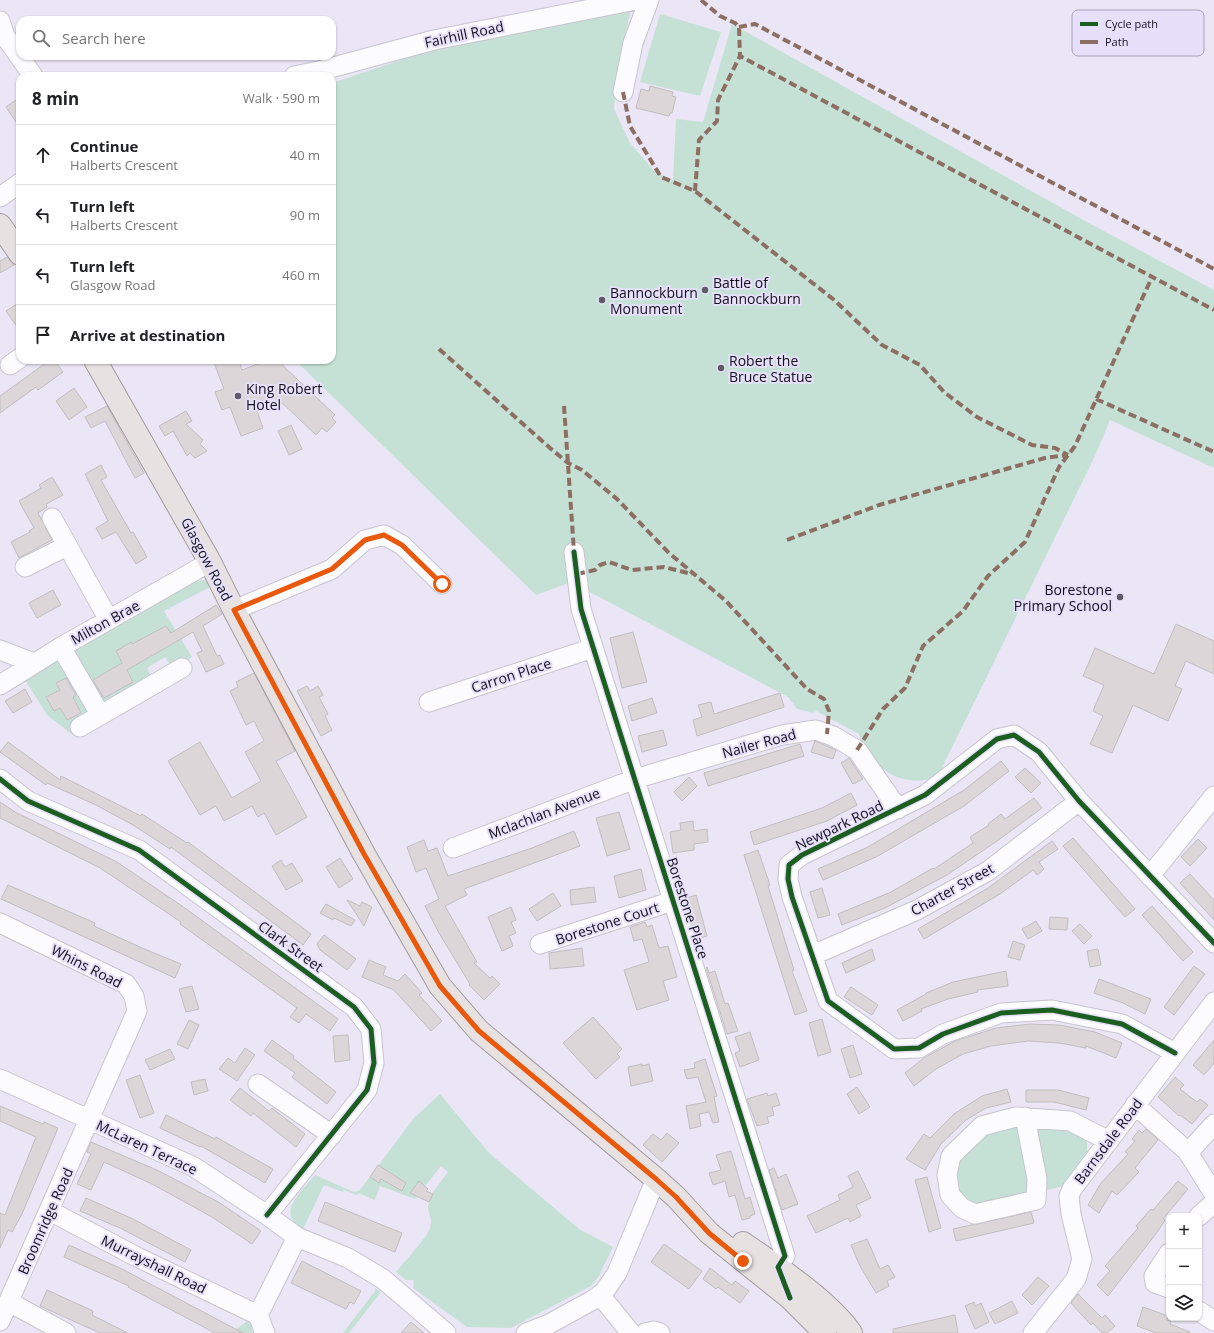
<!DOCTYPE html>
<html lang="en">
<head>
<meta charset="utf-8">
<style>
	:root { --surface:#fff; --page:#f2f2f2; --text:#202124; --muted:#757577; --line:#e0e0e0 }
	body { margin:0; font-family:"Open Sans",sans-serif; background:var(--page); color:var(--text) }
	.controls { position:absolute; right:12px; bottom:12px; display:grid; overflow:hidden; border-radius:8px; box-shadow:0 1px 3px #0004 }
	.controls button { width:36px; height:36px; display:grid; place-items:center; padding:0; border:0; border-bottom:1px solid var(--line); background:var(--surface); color:var(--text); font:20px sans-serif }
	.stop { position:absolute; width:12px; height:12px; margin:-9px; border:3px solid #ea580c; border-radius:50%; background:#fff }
	.stop.end { background:#ea580c; border-color:#fff; box-shadow:0 1px 4px #0008 }
	.list { margin:0; padding:0; list-style:none }
	h2 { display:flex; justify-content:space-between; align-items:center; height:52px; margin:0; padding:0 16px; font-size:17px }
	h2 small { font-size:13px; font-weight:400; color:var(--muted) }
	.list li { display:grid; grid-template-columns:26px 1fr auto; gap:12px; align-items:center; box-sizing:border-box; height:60px; padding:0 16px; border-top:1px solid var(--line) }
	.list b { display:block; font-size:15px; white-space:nowrap }
	.list p { margin:0; font-size:13px; white-space:nowrap; color:var(--muted) }
	.list em { font-size:13px; font-style:normal; color:var(--muted) }
	.icon { flex:none; width:22px; height:22px; fill:none; stroke:currentColor; stroke-width:2; stroke-linecap:round; stroke-linejoin:round }
	.map { position:relative; flex:none; width:1214px; height:1333px; overflow:hidden }
	.search { position:absolute; background:var(--surface); box-shadow:0 1px 3px #0004; left:16px; top:16px; width:320px; height:44px; display:flex; align-items:center; gap:10px; box-sizing:border-box; padding:0 14px; border-radius:12px; color:var(--muted); font-size:15px }
	.panel { position:absolute; background:var(--surface); box-shadow:0 1px 3px #0004; left:16px; top:72px; width:320px; height:292px; border-radius:12px }
	.map>svg:first-child { display:block }
</style>
</head>
<body>
<div class="map">
<svg width="1214" height="1333" viewBox="0 0 1214 1333">
	<rect width="100%" height="100%" fill="#eae6f5"/>
	<path fill="#c5e1d6" d="M631,9L617,74L614,109L630,143L655,172L673,180L676,119L703,122L732,24L1087,222L1214,290V468L1110,420L1095,456L938,776C904,791 869,768 859,734L816,711L813,713L797,709L788,697L586,590L566,584L536,595L295,360H332V83L437,48Z
		M660,14L721,32L700,96L640,82Z
		M203,580H208L212,586L164,611L192,657L172,668L165,657L147,668L152,678L103,704L72,652L195,581Z
		M57,662L60,664L92,711L70,727L78,739L47,715L25,680Z
		M440,1094L489,1153L579,1229L613,1247L599,1276L591,1286L511,1328L467,1327L413,1288L414,1280H406L396,1272C404,1262 427,1238 430,1228C433,1217 428,1214 428,1207C429,1194 441,1182 448,1172L441,1166L415,1199L380,1186L375,1200L358,1193L357,1195L344,1190L343,1192L324,1185L303,1229C275,1214 301,1191 315,1175L354,1192L360,1190L414,1118Z
		M1022,1124L1069,1130L1087,1138V1155L1064,1186L972,1208L958,1197L955,1161L993,1129Z
		M375,1288L381,1292L349,1333H343L375,1291Z
		M247,1321L250,1323L253,1333H231Z"/>
	<path fill="#dcd6d8" stroke="#c2bdc0" d="M650,86L673,92L672,96L676,97L672,113H670L669,116L636,108L641,89L649,91Z
		M20,97V128L6,107Z
		M7,257L14,265L0,273V261Z
		M20,302V331L6,311Z
		M50,360H54L63,372L38,390L36,387L0,413V396Z
		M213,360H239L242,370L268,360H277L335,415L332,418L336,422L327,432L322,428L316,435L279,400L256,408L263,428L241,436L230,407L222,410L215,392L224,389Z
		M74,388L87,407L69,420L56,401Z
		M107,406L144,473L135,478L105,421L91,428L85,417Z
		M186,411L192,421L186,424L203,440L200,444L207,451L195,458L190,453L187,456L173,431L165,436L159,426Z
		M291,425L302,449L289,455L278,431Z
		M101,465L107,477L101,480L131,533L133,532L147,557L136,564L116,532L102,539L96,528L108,521L85,474Z
		M52,477L63,495L46,504L47,507L38,513L52,540L19,558L11,542L30,532L29,531L34,528L19,501L41,488L39,485Z
		M53,590L61,605L37,618L29,603Z
		M216,605L222,614L203,626L217,656L220,655L224,664L206,672L197,653L202,651L193,632L127,670L133,682L104,698L93,680L122,663L116,651L131,642L132,644L166,626L171,633Z
		M1176,624L1214,641V674L1186,661L1175,686L1182,689L1168,721L1133,705L1112,753L1090,744L1103,716L1093,711L1104,685L1083,676L1095,648L1154,674Z
		M633,632L647,682L622,688L610,638Z
		M254,673L295,751L276,761L307,817L276,835L264,813L258,817L252,806L224,821L216,806L200,815L168,761L200,742L232,798L261,781L245,752L264,741L254,721L246,725L230,691L238,687L236,682Z
		M66,678L76,695L73,697L81,713L67,720L60,708L54,711L46,697L60,690L56,683Z
		M307,686L310,691L318,686L323,695L319,697L328,714L325,716L332,730L321,736L297,691Z
		M25,689L32,702L13,713L5,701Z
		M780,693L784,707L697,736L693,720L702,717L698,705L711,702L714,714Z
		M652,698L657,713L632,721L628,706Z
		M663,730L667,745L642,752L638,736Z
		M815,741L836,750L833,759L811,752Z
		M8,742L60,780L61,776L141,816L142,814L187,843L188,842L311,934L303,945L171,847L170,849L133,825L96,805L47,783L46,785L0,752Z
		M800,744L804,756L708,786L704,773Z
		M849,758L863,779L853,784L841,763Z
		M1001,761L1009,771L964,806L876,857L823,880L818,869L868,847L964,790Z
		M1025,768L1041,783L1031,793L1015,777Z
		M689,777L697,786L682,801L674,792Z
		M851,793L857,805L827,821L754,845L750,832L822,808Z
		M1034,798L1042,808L997,841L947,875L885,908L842,925L838,914L891,892L933,868L934,869L973,843L970,837L989,825L988,824L1001,814L1005,819Z
		M0,802L15,812L117,862L182,906L338,1019L330,1031L306,1014L299,1023L290,1017L297,1008L180,924L181,922L100,868L0,818Z
		M619,812L630,849L607,856L596,818Z
		M693,821L694,831L707,829L708,842L694,844V850L673,853L670,832L681,830L680,823Z
		M574,831L580,846L464,889L467,895L445,906L477,962L474,963L490,978L492,976L500,984L484,1000L469,985L470,984L439,933L425,906L439,899L426,868L416,872L407,847L424,840L428,851L437,848L448,876L532,848Z
		M1073,838L1135,909L1125,917L1063,846Z
		M1198,839L1207,848L1190,866L1181,857Z
		M1052,841L1058,849L1039,862L1044,869L1037,875L1033,870L1000,894L924,939L918,929L988,888Z
		M758,850L770,885L768,886L794,970L792,971L807,1011L795,1015L744,855Z
		M340,858L353,879L339,888L326,867Z
		M281,860L285,867L292,863L303,881L286,890L272,866Z
		M641,869L646,890L619,898L614,876Z
		M1190,874L1214,900V920L1180,883Z
		M8,885L95,923L94,926L142,948L181,964L175,978L1,899Z
		M594,887L596,902L571,905L570,890Z
		M822,888L830,915L818,918L810,892Z
		M553,893L561,906L537,921L529,909Z
		M696,895L707,936L696,939L684,899Z
		M347,900L360,906L362,902L372,907L364,926Z
		M326,904L355,920L351,926L334,918L333,920L320,913Z
		M1152,906L1193,952L1183,961L1142,915Z
		M511,907L516,920L511,922L516,933L509,936L513,946L502,951L488,917Z
		M1050,917L1068,918L1067,930L1049,929Z
		M1036,921L1042,931L1028,939L1022,929Z
		M645,922L647,927L652,925L659,948L668,946L677,977L663,981L669,1000L637,1010L624,970L649,962L642,939L634,941L630,927Z
		M1080,924L1092,936L1084,944L1072,931Z
		M324,935L356,959L347,970L320,950L317,944Z
		M1013,941L1025,945L1020,960L1008,957Z
		M582,948L584,966L550,969L549,953Z
		M872,949L875,960L846,973L842,963Z
		M1098,949L1101,965L1090,967L1087,951Z
		M369,960L386,967L383,975L398,981L405,974L422,993L419,995L442,1021L431,1031L394,990L362,977Z
		M1194,966L1205,974L1174,1015L1164,1007Z
		M707,967L709,973L715,971L725,1004L728,1003L738,1031L727,1034L706,968Z
		M1006,971L1008,986L977,990L978,992L948,999L921,1009L922,1011L903,1021L897,1010L926,994V993L953,982Z
		M1099,979L1151,999L1145,1014L1123,1003L1094,993Z
		M192,986L199,1009L186,1012L179,989Z
		M851,987L878,1005L872,1015L844,997Z
		M593,1017L622,1049L617,1054L620,1057L596,1079L563,1043Z
		M822,1019L831,1052L818,1056L809,1023Z
		M189,1020L199,1025L188,1049L177,1044Z
		M1030,1024L1059,1025L1095,1032L1122,1043L1116,1058L1086,1046V1048L1059,1043L1028,1041L991,1046L963,1054L936,1069L914,1086L905,1073L924,1058L955,1041L996,1028Z
		M750,1032L759,1060L740,1067L735,1053L740,1051L735,1037Z
		M348,1035L350,1060L335,1062L333,1036Z
		M272,1040L294,1056L293,1058L336,1092L327,1104L292,1077L295,1073L264,1051Z
		M1214,1040V1063L1204,1075L1193,1065Z
		M853,1045L862,1074L850,1078L841,1049Z
		M245,1048L255,1055L237,1081L219,1069L228,1058L235,1063Z
		M170,1049L175,1059L150,1070L145,1060Z
		M705,1059L717,1096L714,1097L719,1122L713,1123L709,1112L699,1114L701,1126L690,1129L686,1106L706,1102L698,1077L687,1079L684,1070L695,1068L694,1063Z
		M642,1064V1066L649,1064L653,1081L631,1086L628,1067Z
		M140,1075L154,1113L140,1118L126,1080Z
		M1175,1077L1184,1085L1180,1089L1197,1102L1200,1099L1208,1105L1192,1124L1180,1115L1179,1116L1158,1097Z
		M205,1079L208,1091L194,1095L191,1082Z
		M857,1087L870,1107L859,1114L847,1094Z
		M240,1088L269,1111L272,1108L305,1134L296,1147L253,1113L251,1116L230,1100Z
		M1007,1089L1011,1102L986,1108L966,1120L941,1144L925,1170L906,1159L924,1134L930,1138L954,1114L982,1096Z
		M1026,1090H1058L1089,1098L1086,1110L1054,1102H1026Z
		M767,1093L768,1096L776,1093L780,1105L772,1107L774,1115L767,1117L769,1123L757,1126L747,1099Z
		M0,1106L43,1124L44,1122L58,1128L22,1214L12,1232L8,1230L0,1248V1213L5,1215L36,1137L0,1121Z
		M166,1115L215,1139L216,1137L273,1169L265,1183L201,1146L200,1147L160,1128Z
		M1146,1129L1158,1140L1135,1168L1139,1172L1117,1195L1112,1191L1099,1213L1088,1205L1101,1183L1128,1154L1125,1152L1135,1141L1132,1139L1139,1130L1142,1133Z
		M667,1133L679,1143L662,1162L643,1145L653,1134L661,1140Z
		M91,1142L159,1171L220,1203L261,1231L252,1244L212,1217L152,1184L104,1162L91,1190L77,1184L91,1154L87,1152Z
		M731,1151L745,1199L750,1197L755,1214L750,1216V1218L742,1220L735,1195L729,1197L725,1181L713,1185L709,1173L721,1170L716,1155Z
		M378,1165L406,1183L402,1191L381,1179L379,1183L370,1177Z
		M774,1168L778,1178L786,1174L798,1204L782,1210L769,1170Z
		M858,1171L871,1198L856,1205L861,1216L850,1222L848,1218L816,1233L807,1216L840,1200L838,1195L853,1187L848,1176Z
		M927,1177L941,1228L929,1232L915,1180Z
		M419,1181L428,1189L426,1191L433,1194L429,1202L410,1193Z
		M1178,1181L1188,1189L1163,1219L1165,1220L1158,1231L1108,1296L1097,1285L1110,1271L1105,1266L1138,1228L1136,1226L1151,1209L1153,1210Z
		M86,1198L133,1219L191,1250L185,1262L120,1228L80,1211Z
		M325,1202L402,1233L395,1252L318,1221Z
		M1031,1212L1034,1223L956,1241L953,1229Z
		M867,1239L880,1269L888,1265L895,1277L887,1281L889,1286L876,1293L860,1266L851,1245Z
		M664,1244L702,1271L689,1289L651,1262Z
		M69,1245L122,1269L243,1333H215L128,1287L129,1286L64,1257Z
		M302,1261L361,1291L354,1304L350,1302L346,1309L291,1283Z
		M710,1268L732,1285L735,1281L749,1291L740,1303L718,1287L716,1289L703,1279Z
		M1038,1277L1049,1286L1032,1305L1022,1295Z
		M47,1290L93,1311L92,1315L128,1333H100L40,1306Z
		M1078,1294L1102,1318L1105,1315L1115,1326L1107,1333H1102L1093,1323L1091,1325L1071,1303Z
		M1012,1301L1018,1313L995,1324L989,1313Z
		M974,1302L975,1306L981,1303L989,1322L975,1329L965,1306Z
		M1143,1307L1168,1316L1167,1320L1171,1321L1170,1324L1190,1332V1333H1156L1137,1326Z
		M955,1315L958,1333H893V1329Z
		M411,1322L424,1333H401Z"/>
	<g fill="none" stroke-linecap="round" stroke-linejoin="round">
		<g stroke="#c7c4d0" stroke-width="21">
			<path id="minor" d="M0,21L5,36L33,76
				M294,76L319,71L434,40L636,0
				M623,92L633,43L649,0
				M0,197L20,183
				M10,365L20,358
				M52,518L109,620
				M574,552L581,609L785,1256L778,1267L783,1281
				M25,567L67,546
				M234,610L332,569L365,540L384,535L402,545L442,584
				M61,647L100,714
				M0,650L34,663
				M0,685L61,647L210,562
				M429,702L593,648
				M80,727L182,668
				M0,779L28,801L139,850L354,1007L371,1029L374,1063L367,1090L267,1215
				M453,848L635,779L782,735L816,730L833,736L857,750L898,809
				M1150,876L1214,796
				M0,923L126,984L134,996L137,1011L0,1321
				M540,944L673,901
				M813,955L917,910L988,871L1079,801
				M1175,1053L1122,1024L1052,1010L1001,1013L943,1034L919,1048L894,1049L828,1001L792,897L788,879L789,865L802,855L925,795L997,739L1014,735L1039,752L1079,801L1214,943
				M0,1079L194,1167L267,1215L297,1237L348,1258L383,1279L446,1333
				M258,1084L332,1135
				M1135,1105L1187,1151L1214,1194
				M1025,1117L1037,1179L1036,1200L975,1214L962,1208L950,1195L947,1175L951,1156L982,1126L1016,1117L1070,1121L1109,1141
				M1188,1153L1214,1124
				M50,1211L135,1256L258,1315
				M1199,1216L1214,1203
				M1169,1253L1154,1276L1155,1283L1169,1288
				M600,1295L631,1333
				M9,1302L66,1333
				M1199,1311L1214,1321
				M265,1333L258,1315L297,1237
				M526,1333L549,1324L593,1300L604,1292L617,1273L656,1179
				M645,1333L654,1331L660,1333
				M1033,1333L1076,1279L1082,1259L1071,1214L1069,1196L1072,1189L1214,1002"/>
		</g>
		<g stroke="#a4999e" stroke-width="24">
			<path id="major" d="M0,225L20,254
				M95,360L210,562L234,610L364,854L440,986L479,1031L656,1179L676,1197L709,1233L790,1298L825,1333
				M743,1243C776,1266 829,1301 851,1333"/>
		</g>
		<use href="#minor" stroke="#fcfbfe" stroke-width="19"/>
		<use href="#major" stroke="#e7e2e1" stroke-width="22"/>
		<path stroke="#8d6e63" stroke-width="4" stroke-dasharray="8 4" stroke-linecap="butt" d="M701,0L720,16L735,23L739,27L740,56L1214,310
			M739,27L755,24L1214,269
			M623,92L630,126L661,177L695,191L833,299L882,345L920,365L944,392L977,417L1032,445L1055,448L1068,455
			M695,191L699,140L717,121L718,100L740,56
			M439,349L550,448L568,463L582,470L617,499L669,553L726,601L807,689L824,699L829,711L827,734
			M1096,399L1214,452
			M564,406L574,552
			M787,540L879,505L1045,458L1068,455
			M577,574L595,570L600,565L609,562L632,570L664,567L692,574
			M857,750L883,709L905,688L923,646L963,611L988,576L1025,542L1059,467L1075,446L1152,277"/>
		<g stroke="#e6e0fb" stroke-width="8">
			<path id="cycleway" d="M574,552L581,609L785,1256L778,1267L790,1298
				M0,779L28,801L139,850L354,1007L371,1029L374,1063L367,1090L267,1215
				M1175,1053L1122,1024L1052,1010L1001,1013L943,1034L919,1048L894,1049L828,1001L792,897L788,879L789,865L802,855L925,795L997,739L1014,735L1039,752L1079,801L1214,943"/>
		</g>
		<use href="#cycleway" stroke="#1b5e20" stroke-width="5"/>
	</g>
	<g fill="none" stroke-linecap="round" stroke-linejoin="round">
		<path stroke="#ea580c" stroke-width="5" d="M442,584L402,545L384,535L365,540L332,569L234,610L364,854L440,986L479,1031L656,1179L676,1197L709,1233L743,1261"/>
	</g>
	<g fill="#5e5b66" stroke="#e6e0fb" stroke-width="1.5">
		<circle cx="705" cy="290" r="4"/>
		<circle cx="602" cy="300" r="4"/>
		<circle cx="721" cy="368" r="4"/>
		<circle cx="238" cy="396" r="4"/>
		<circle cx="1120" cy="597" r="4"/>
	</g>
	<g text-anchor="middle" dominant-baseline="central" stroke-width="4" stroke-linejoin="round" paint-order="stroke">
		<g font-size="14" fill="#121019" stroke="#e6e0fb">
			<text transform="translate(464 34) rotate(-12)">Fairhill Road</text>
			<text transform="translate(207 559) rotate(62)">Glasgow Road</text>
			<text transform="translate(105 622) rotate(-29)">Milton Brae</text>
			<text transform="translate(511 675) rotate(-18)">Carron Place</text>
			<text transform="translate(759 743) rotate(-15)">Nailer Road</text>
			<text transform="translate(544 813) rotate(-21)">Mclachlan Avenue</text>
			<text transform="translate(839 825) rotate(-26)">Newpark Road</text>
			<text transform="translate(952 889) rotate(-29)">Charter Street</text>
			<text transform="translate(688 908) rotate(72)">Borestone Place</text>
			<text transform="translate(607 923) rotate(-18)">Borestone Court</text>
			<text transform="translate(291 946) rotate(36)">Clark Street</text>
			<text transform="translate(87 966) rotate(27)">Whins Road</text>
			<text transform="translate(1108 1141) rotate(-53)">Barnsdale Road</text>
			<text transform="translate(147 1147) rotate(25)">McLaren Terrace</text>
			<text transform="translate(45 1221) rotate(-66)">Broomridge Road</text>
			<text transform="translate(154 1264) rotate(26)">Murrayshall Road</text>
		</g>
		<g font-size="14" fill="#121019" stroke="#e6e0fb" text-anchor="start">
			<text x="713" y="282">Battle of<tspan x="713" dy="16">Bannockburn</tspan></text>
			<text x="610" y="292">Bannockburn<tspan x="610" dy="16">Monument</tspan></text>
			<text x="729" y="360">Robert the<tspan x="729" dy="16">Bruce Statue</tspan></text>
			<text x="246" y="388">King Robert<tspan x="246" dy="16">Hotel</tspan></text>
			<text x="1112" y="589" text-anchor="end">Borestone<tspan x="1112" dy="16">Primary School</tspan></text>
		</g>
	</g>
	<rect x="1072" y="10" width="132" height="46" rx="6" fill="#e6e0fb" stroke="#a6a2b7" stroke-width="1"/>
	<rect x="1080" y="22" width="18" height="4" fill="#1b5e20"/>
	<rect x="1080" y="40" width="18" height="4" fill="#8d6e63"/>
	<g font-size="11" fill="#121019">
		<text x="1105" y="28">Cycle path</text>
		<text x="1105" y="46">Path</text>
	</g>
</svg>
<div class="controls">
<button>+</button>
<button>−</button>
<button><svg class="icon" aria-label="layers" viewBox="0 0 24 24"><path d="M12 4l9 5-9 5-9-5zM3 14l9 5 9-5"/></svg></button>
</div>
<div class="stop" style="left:442px;top:584px"></div>
<div class="stop end" style="left:743px;top:1261px"></div>
<div class="search"><svg class="icon" aria-label="search" viewBox="0 0 24 24"><circle cx="10" cy="10" r="6"/><path d="M15 15l6 6"/></svg>Search here</div>
<section class="panel">
<h2>8 min<small>Walk · 590 m</small></h2>
<ul class="list">
<li><svg class="icon" aria-label="ahead" viewBox="0 0 24 24"><path d="M12 20V5M6 11l6-6 6 6"/></svg><div><b>Continue</b><p>Halberts Crescent</p></div><em>40 m</em></li>
<li><svg class="icon" aria-label="left" viewBox="0 0 24 24"><path d="M17 20v-9H6M10 6l-5 5 5 5"/></svg><div><b>Turn left</b><p>Halberts Crescent</p></div><em>90 m</em></li>
<li><svg class="icon" aria-label="left" viewBox="0 0 24 24"><path d="M17 20v-9H6M10 6l-5 5 5 5"/></svg><div><b>Turn left</b><p>Glasgow Road</p></div><em>460 m</em></li>
<li><svg class="icon" aria-label="arrive" viewBox="0 0 24 24"><path d="M6 21V4h12l-3 4 3 4H6"/></svg><div><b>Arrive at destination</b></div></li>
</ul>
</section>
</div>
</body>
</html>
